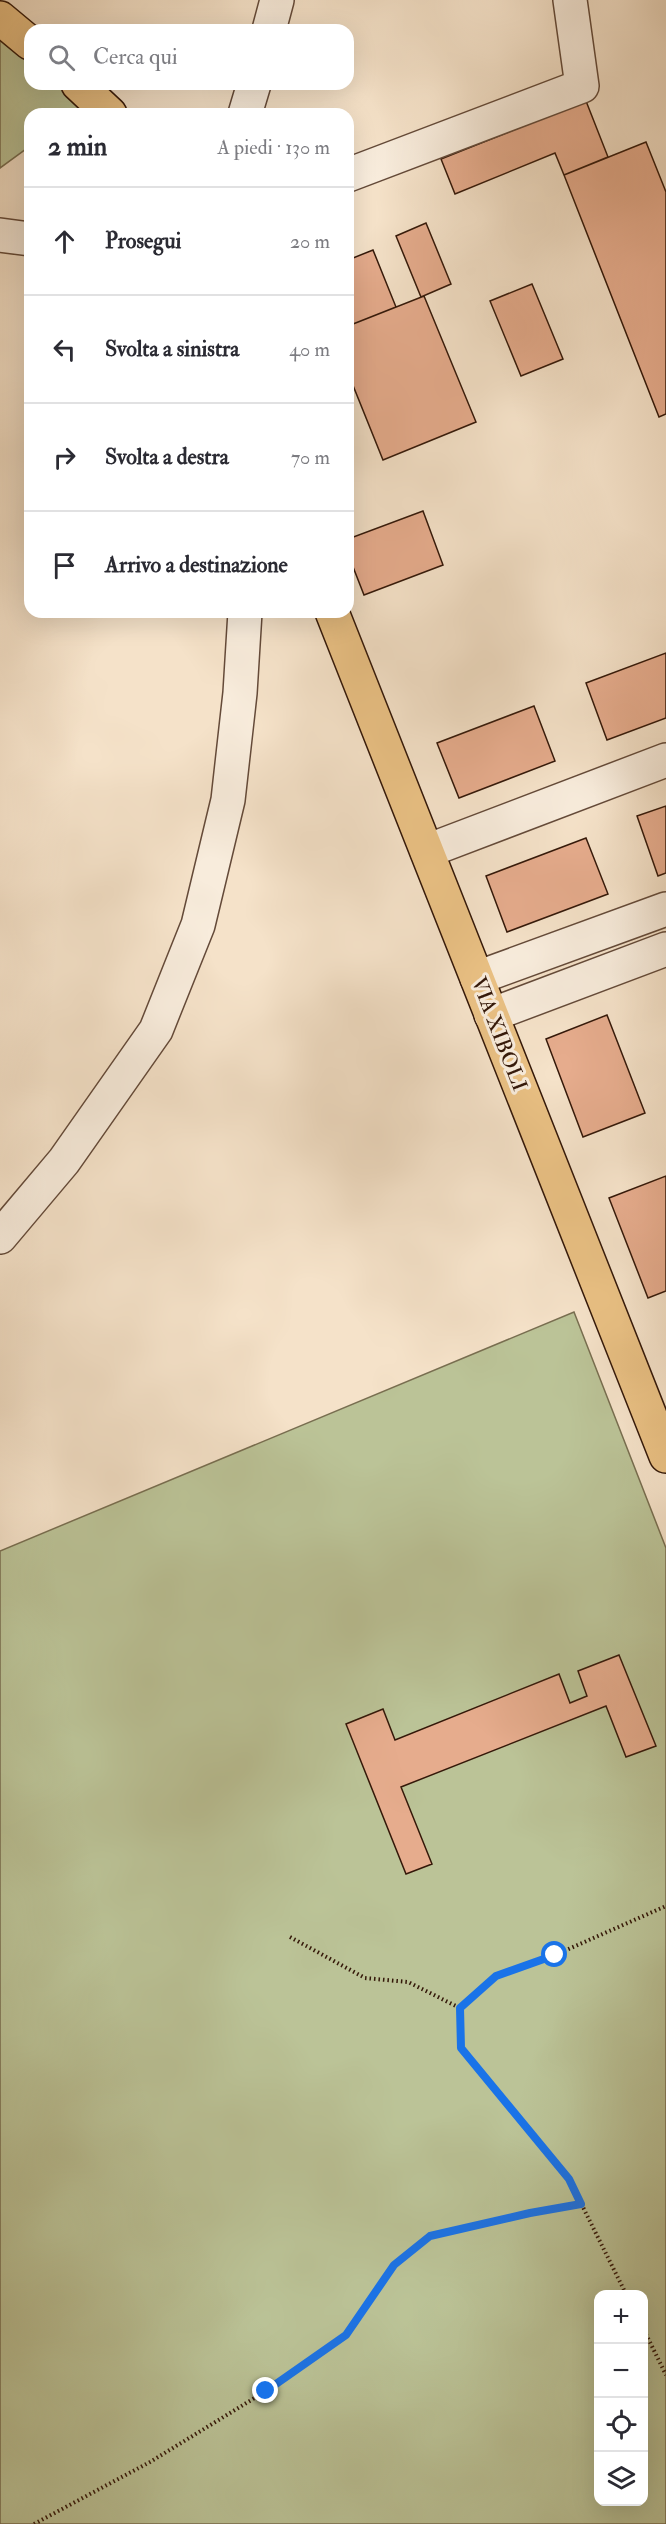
<!DOCTYPE html>
<html lang="it">
<head>
<meta charset="utf-8">
<style>
	:root { --surface:#fff; --page:#f7f7f7; --text:#2b2b33; --muted:#7c7c81; --line:#e1e1e2 }
	body { margin:0; font-family:"IM FELL Double Pica",serif; background:var(--page); color:var(--text) }
	.controls { position:absolute; right:18px; bottom:18px; display:grid; overflow:hidden; border-radius:12px; box-shadow:0 6px 24px #0002 }
	.controls button { width:54px; height:54px; display:grid; place-items:center; padding:0; border:0; border-bottom:2px solid var(--line); background:var(--surface); color:var(--text); font:30px sans-serif }
	.stop { position:absolute; width:18px; height:18px; margin:-14px; border:4px solid #1a73e8; border-radius:50%; background:#fff }
	.stop.end { background:#1a73e8; border-color:#fff; box-shadow:0 2px 6px #0008 }
	.list { margin:0; padding:0; list-style:none }
	h2 { display:flex; justify-content:space-between; align-items:center; height:78px; margin:0; padding:0 24px; font-size:26px }
	h2 small { font-size:20px; font-weight:400; color:var(--muted) }
	.list li { display:grid; grid-template-columns:39px 1fr auto; gap:18px; align-items:center; box-sizing:border-box; height:108px; padding:0 24px; border-top:2px solid var(--line) }
	.list b { display:block; font-size:22px; white-space:nowrap }
	.list em { font-size:20px; font-style:normal; color:var(--muted) }
	.icon { flex:none; width:33px; height:33px; fill:none; stroke:currentColor; stroke-width:2; stroke-linecap:round; stroke-linejoin:round }
	.map { position:relative; flex:none; width:666px; height:2524px; overflow:hidden }
	.search { position:absolute; background:var(--surface); box-shadow:0 6px 24px #0002; left:24px; top:24px; width:330px; height:66px; display:flex; align-items:center; gap:15px; box-sizing:border-box; padding:0 21px; border-radius:18px; color:var(--muted); font-size:22px }
	.panel { position:absolute; background:var(--surface); box-shadow:0 6px 24px #0002; left:24px; top:108px; width:330px; height:510px; border-radius:18px }
	.map>svg:first-child { display:block }
</style>
</head>
<body>
<div class="map">
<svg width="666" height="2524" viewBox="0 0 666 2524">
	<rect width="100%" height="100%" fill="#f5e2c9"/>
	<filter id="stains"><feTurbulence type="fractalNoise" baseFrequency=".00333" numOctaves="4"/><feColorMatrix values="0 0 0 0 .2 0 0 0 0 .09 0 0 0 0 .02 0 0 0 .5 -.17"/></filter>
	<radialGradient id="worn" r=".72"><stop offset=".6" stop-color="#630" stop-opacity="0"/><stop offset="1" stop-color="#630" stop-opacity=".3"/></radialGradient>
	<path fill="#bbc397" stroke="#786e50" stroke-width="1.5" fill-rule="evenodd" d="M0,18L30,43V84H78L95,98L73,114H30V146L0,168Z
		M574,1312L666,1548V2524H0V1551ZM598,2294H644V2502H598Z"/>
	<path fill="#e6ac8d" stroke="#341809" stroke-width="1.5" d="M586,101L608,157L564,175L555,153L455,194L441,159Z
		M646,142L666,192V414L659,417L564,175Z
		M426,223L451,284L421,297L396,236Z
		M373,250L396,307L348,326V260Z
		M532,284L563,359L521,376L490,301Z
		M424,296L476,422L383,460L348,373V326Z
		M423,511L443,565L364,595L348,554V539Z
		M666,653V718L607,740L586,683Z
		M534,706L555,761L459,798L437,743Z
		M666,806V873L658,876L637,816Z
		M586,838L608,894L507,932L486,876Z
		M607,1015L645,1113L583,1137L546,1039Z
		M666,1176V1291L648,1298L609,1198Z
		M619,1655L656,1746L626,1757L606,1706L401,1787L432,1864L406,1874L346,1724L383,1709L395,1740L559,1674L570,1703L587,1696L578,1671Z"/>
	<g fill="none" stroke-linecap="round" stroke-linejoin="round">
		<g stroke="#644a39" stroke-width="36">
			<path id="minor" d="M269,30L277,0
				M245,114L254,84
				M348,175L582,86L570,0
				M0,235L30,239
				M427,851L666,760
				M477,978L666,909
				M491,1015L666,949
				M0,1237L64,1161L156,1030L198,925L228,800L240,693L245,612"/>
		</g>
		<g stroke="#341809" stroke-width="36">
			<path id="major" d="M0,18L30,43
				M78,84L110,114
				M332,612L666,1456"/>
		</g>
		<path stroke="#341809" stroke-width="4" stroke-dasharray="1.5 3" stroke-linecap="butt" d="M290,1937L365,1978L408,1982L460,2008
			M626,2294L569,2179L461,2048L460,2008L496,1976L555,1955L666,1906
			M644,2330L666,2375
			M34,2524L150,2462L266,2391L346,2335L394,2265L430,2236L530,2213L581,2204"/>
		<use href="#minor" stroke="#f8ecdc" stroke-width="33"/>
		<use href="#major" stroke="#eac184" stroke-width="33"/>
	</g>
	<g fill="none" stroke-linecap="round" stroke-linejoin="round">
		<path stroke="#1a73e8" stroke-width="8" d="M266,2391L346,2335L394,2265L430,2236L530,2213L581,2204L569,2179L461,2048L460,2008L496,1976L555,1955"/>
	</g>
	<g text-anchor="middle" dominant-baseline="central" stroke-width="6" stroke-linejoin="round" paint-order="stroke">
		<g font-size="21" fill="#341809" stroke="#f8ecdc">
			<text transform="translate(499 1034) rotate(69)">VIA XIBOLI</text>
		</g>
	</g>
	<rect width="100%" height="100%" filter="url(#stains)"/>
	<rect width="100%" height="100%" fill="url(#worn)"/>
</svg>
<div class="controls">
<button>+</button>
<button>−</button>
<button><svg class="icon" aria-label="locate" viewBox="0 0 24 24"><circle cx="12" cy="12" r="6"/><path d="M12 2v4M12 18v4M2 12h4M18 12h4"/></svg></button>
<button><svg class="icon" aria-label="layers" viewBox="0 0 24 24"><path d="M12 4l9 5-9 5-9-5zM3 14l9 5 9-5"/></svg></button>
</div>
<div class="stop" style="left:555px;top:1955px"></div>
<div class="stop end" style="left:266px;top:2391px"></div>
<div class="search"><svg class="icon" aria-label="search" viewBox="0 0 24 24"><circle cx="10" cy="10" r="6"/><path d="M15 15l6 6"/></svg>Cerca qui</div>
<section class="panel">
<h2>2 min<small>A piedi · 130 m</small></h2>
<ul class="list">
<li><svg class="icon" aria-label="ahead" viewBox="0 0 24 24"><path d="M12 20V5M6 11l6-6 6 6"/></svg><div><b>Prosegui</b></div><em>20 m</em></li>
<li><svg class="icon" aria-label="left" viewBox="0 0 24 24"><path d="M17 20v-9H6M10 6l-5 5 5 5"/></svg><div><b>Svolta a sinistra</b></div><em>40 m</em></li>
<li><svg class="icon" aria-label="right" viewBox="0 0 24 24"><path d="M7 20v-9h11M14 6l5 5-5 5"/></svg><div><b>Svolta a destra</b></div><em>70 m</em></li>
<li><svg class="icon" aria-label="arrive" viewBox="0 0 24 24"><path d="M6 21V4h12l-3 4 3 4H6"/></svg><div><b>Arrivo a destinazione</b></div></li>
</ul>
</section>
</div>
</body>
</html>
